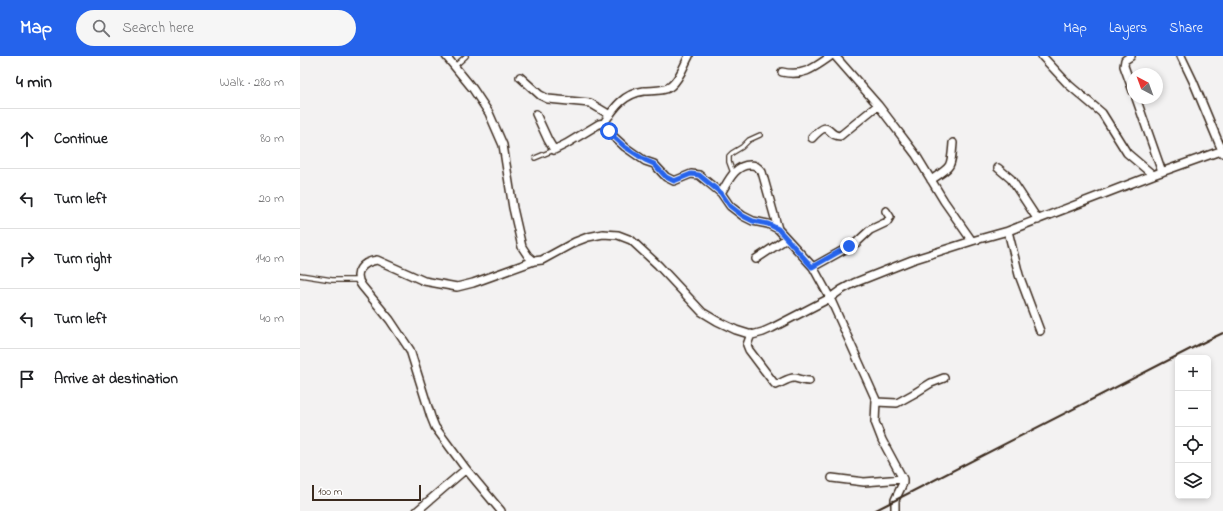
<!DOCTYPE html>
<html lang="en">
<head>
<meta charset="utf-8">
<style>
	:root { --surface:#fff; --page:#f6f6f6; --text:#202124; --muted:#757577; --line:#e0e0e0; --accent:#2563eb }
	body { margin:0; font-family:"Indie Flower",sans-serif; background:var(--page); color:var(--text) }
	.controls { position:absolute; right:12px; bottom:12px; display:grid; overflow:hidden; border-radius:6px; box-shadow:0 2px 6px #0003 }
	.controls button { width:36px; height:36px; display:grid; place-items:center; padding:0; border:0; border-bottom:1px solid var(--line); background:var(--surface); color:var(--text); font:20px sans-serif }
	.compass { position:absolute; left:827px; top:12px; width:36px; height:36px; border-radius:50%; background:var(--surface); box-shadow:0 2px 6px #0003; rotate:319deg }
	.scale { position:absolute; left:12px; bottom:10px; width:109px; box-sizing:border-box; padding-left:4px; border:2px solid #3b2a1e; border-top:0; font-size:11px; line-height:14px; white-space:nowrap; color:#3b2a1e; -webkit-text-stroke:3px #fff; paint-order:stroke }
	.stop { position:absolute; width:12px; height:12px; margin:-9px; border:3px solid #2563eb; border-radius:50%; background:#fff }
	.stop.end { background:#2563eb; border-color:#fff; box-shadow:0 1px 4px #0008 }
	.list { margin:0; padding:0; list-style:none }
	h2 { display:flex; justify-content:space-between; align-items:center; height:52px; margin:0; padding:0 16px; font-size:17px }
	h2 small { font-size:13px; font-weight:400; color:var(--muted) }
	.list li { display:grid; grid-template-columns:26px 1fr auto; gap:12px; align-items:center; box-sizing:border-box; height:60px; padding:0 16px; border-top:1px solid var(--line) }
	.list b { display:block; font-size:15px; white-space:nowrap }
	.list em { font-size:13px; font-style:normal; color:var(--muted) }
	.icon { flex:none; width:22px; height:22px; fill:none; stroke:currentColor; stroke-width:2; stroke-linecap:round; stroke-linejoin:round }
	.map { position:relative; flex:none; width:923px; height:455px; overflow:hidden }
	header { display:flex; align-items:center; gap:24px; box-sizing:border-box; height:56px; padding:0 20px; background:var(--accent); color:#fff }
	header strong { font-size:19px }
	nav { display:flex; gap:22px; margin-inline-start:auto; font-size:14px }
	.search { width:280px; height:36px; background:var(--page); display:flex; align-items:center; gap:10px; box-sizing:border-box; padding:0 14px; border-radius:22px; color:var(--muted); font-size:15px }
	main { display:flex }
	aside { flex:1; background:var(--surface) }
	.map>svg:first-child { display:block }
</style>
</head>
<body>
<header>
<strong>Map</strong>
<div class="search"><svg class="icon" aria-label="search" viewBox="0 0 24 24"><circle cx="10" cy="10" r="6"/><path d="M15 15l6 6"/></svg>Search here</div>
<nav><a>Map</a><a>Layers</a><a>Share</a></nav>
</header>
<main>
<aside>
<h2>4 min<small>Walk · 280 m</small></h2>
<ul class="list">
<li><svg class="icon" aria-label="ahead" viewBox="0 0 24 24"><path d="M12 20V5M6 11l6-6 6 6"/></svg><div><b>Continue</b></div><em>80 m</em></li>
<li><svg class="icon" aria-label="left" viewBox="0 0 24 24"><path d="M17 20v-9H6M10 6l-5 5 5 5"/></svg><div><b>Turn left</b></div><em>20 m</em></li>
<li><svg class="icon" aria-label="right" viewBox="0 0 24 24"><path d="M7 20v-9h11M14 6l5 5-5 5"/></svg><div><b>Turn right</b></div><em>140 m</em></li>
<li><svg class="icon" aria-label="left" viewBox="0 0 24 24"><path d="M17 20v-9H6M10 6l-5 5 5 5"/></svg><div><b>Turn left</b></div><em>40 m</em></li>
<li><svg class="icon" aria-label="arrive" viewBox="0 0 24 24"><path d="M6 21V4h12l-3 4 3 4H6"/></svg><div><b>Arrive at destination</b></div></li>
</ul>
</aside>
<div class="map">
<svg width="923" height="455" viewBox="0 0 923 455">
	<rect width="100%" height="100%" fill="#f3f2f2"/>
	<filter id="ink" filterUnits="userSpaceOnUse"><feTurbulence type="fractalNoise" baseFrequency=".025" numOctaves="2"/><feDisplacementMap in="SourceGraphic" scale="8" xChannelSelector="R" yChannelSelector="G"/><feConvolveMatrix kernelMatrix="1 2 1 2 8 2 1 2 1" color-interpolation-filters="sRGB"/></filter>
	<g filter="url(#ink)">
		<g fill="none" stroke-linecap="round" stroke-linejoin="round">
			<g stroke="#3b2a1e" stroke-width="6">
				<path id="lane" d="M155,10L166,0
					M235,102L254,94
					M433,117L429,106V100L432,97L442,91L449,84L460,79
					M0,219L32,224H58"/>
			</g>
			<g stroke="#3b2a1e" stroke-width="10">
				<path id="street" d="M146,0L173,33L189,57L203,89L213,152L222,191L228,200L234,205L242,204L275,186L288,181L303,178L318,179L331,184L358,209L402,256L417,265L436,274L452,279L463,276L472,272L530,242L541,234L554,227L612,204L672,185
					M535,0L578,49L591,66L616,99L644,145L672,185L708,175L853,119L923,94
					M742,0L769,29L802,57L827,97L853,119
					M831,0L825,4L824,10L833,35
					M881,0L893,25L923,97
					M482,16C503,21 514,12 531,0
					M220,21L240,39L248,43L290,47L310,59
					M836,42L862,116
					M236,58L248,84L254,94L266,88L299,68L304,67L314,81L325,91L345,105L354,108L366,121L374,125L391,118L399,119L421,137L430,150L443,160L453,165L468,168L478,173L513,211L530,242L576,344L575,366L582,384L603,423V427L595,444V455
					M304,67C314,52 323,38 344,35C353,34 364,36 371,30C380,23 384,9 389,0
					M512,82C532,61 525,80 540,80L578,49
					M698,112L711,123L738,164
					M631,124C652,110 651,112 653,87
					M421,137C428,126 435,108 451,109C456,109 459,112 462,116L478,173
					M708,175L719,219L740,275
					M456,203L486,183
					M513,211L556,187L570,174L587,166L590,161L586,155
					M451,278L447,289L449,294L474,327L476,329C482,327 489,321 495,322C500,323 504,325 509,325
					M576,346L597,347L615,337L631,327L644,322
					M532,422L564,426L603,423
					M117,455L166,413
					M201,455L166,413L135,371L131,361L110,294L90,264L62,230C52,216 63,206 77,204L124,225L157,231L173,227L234,205"/>
			</g>
			<use href="#lane" stroke="#fff" stroke-width="3.5"/>
			<use href="#street" stroke="#fff" stroke-width="7"/>
			<path stroke="#3b2a1e" stroke-width="2" d="M574,455L908,284L923,277"/>
		</g>
	</g>
	<g fill="none" stroke-linecap="round" stroke-linejoin="round" filter="url(#ink)">
		<path stroke="#2563eb" stroke-width="5" d="M309,75L314,81L325,91L345,104L354,108L366,121L374,125L391,118L399,119L421,137L430,150L443,160L453,165L468,168L478,173L512,211L549,190"/>
	</g>
</svg>
<div class="controls">
<button>+</button>
<button>−</button>
<button><svg class="icon" aria-label="locate" viewBox="0 0 24 24"><circle cx="12" cy="12" r="6"/><path d="M12 2v4M12 18v4M2 12h4M18 12h4"/></svg></button>
<button><svg class="icon" aria-label="layers" viewBox="0 0 24 24"><path d="M12 4l9 5-9 5-9-5zM3 14l9 5 9-5"/></svg></button>
</div>
<svg class="compass" viewBox="-18 -18 36 36"><path d="M0-13l5 13h-10z" fill="#e53935"/><path d="M0 13l5-13h-10z" fill="#757577"/></svg>
<div class="scale">100 m</div>
<div class="stop" style="left:309px;top:75px"></div>
<div class="stop end" style="left:549px;top:190px"></div>
</div>
</main>
</body>
</html>
